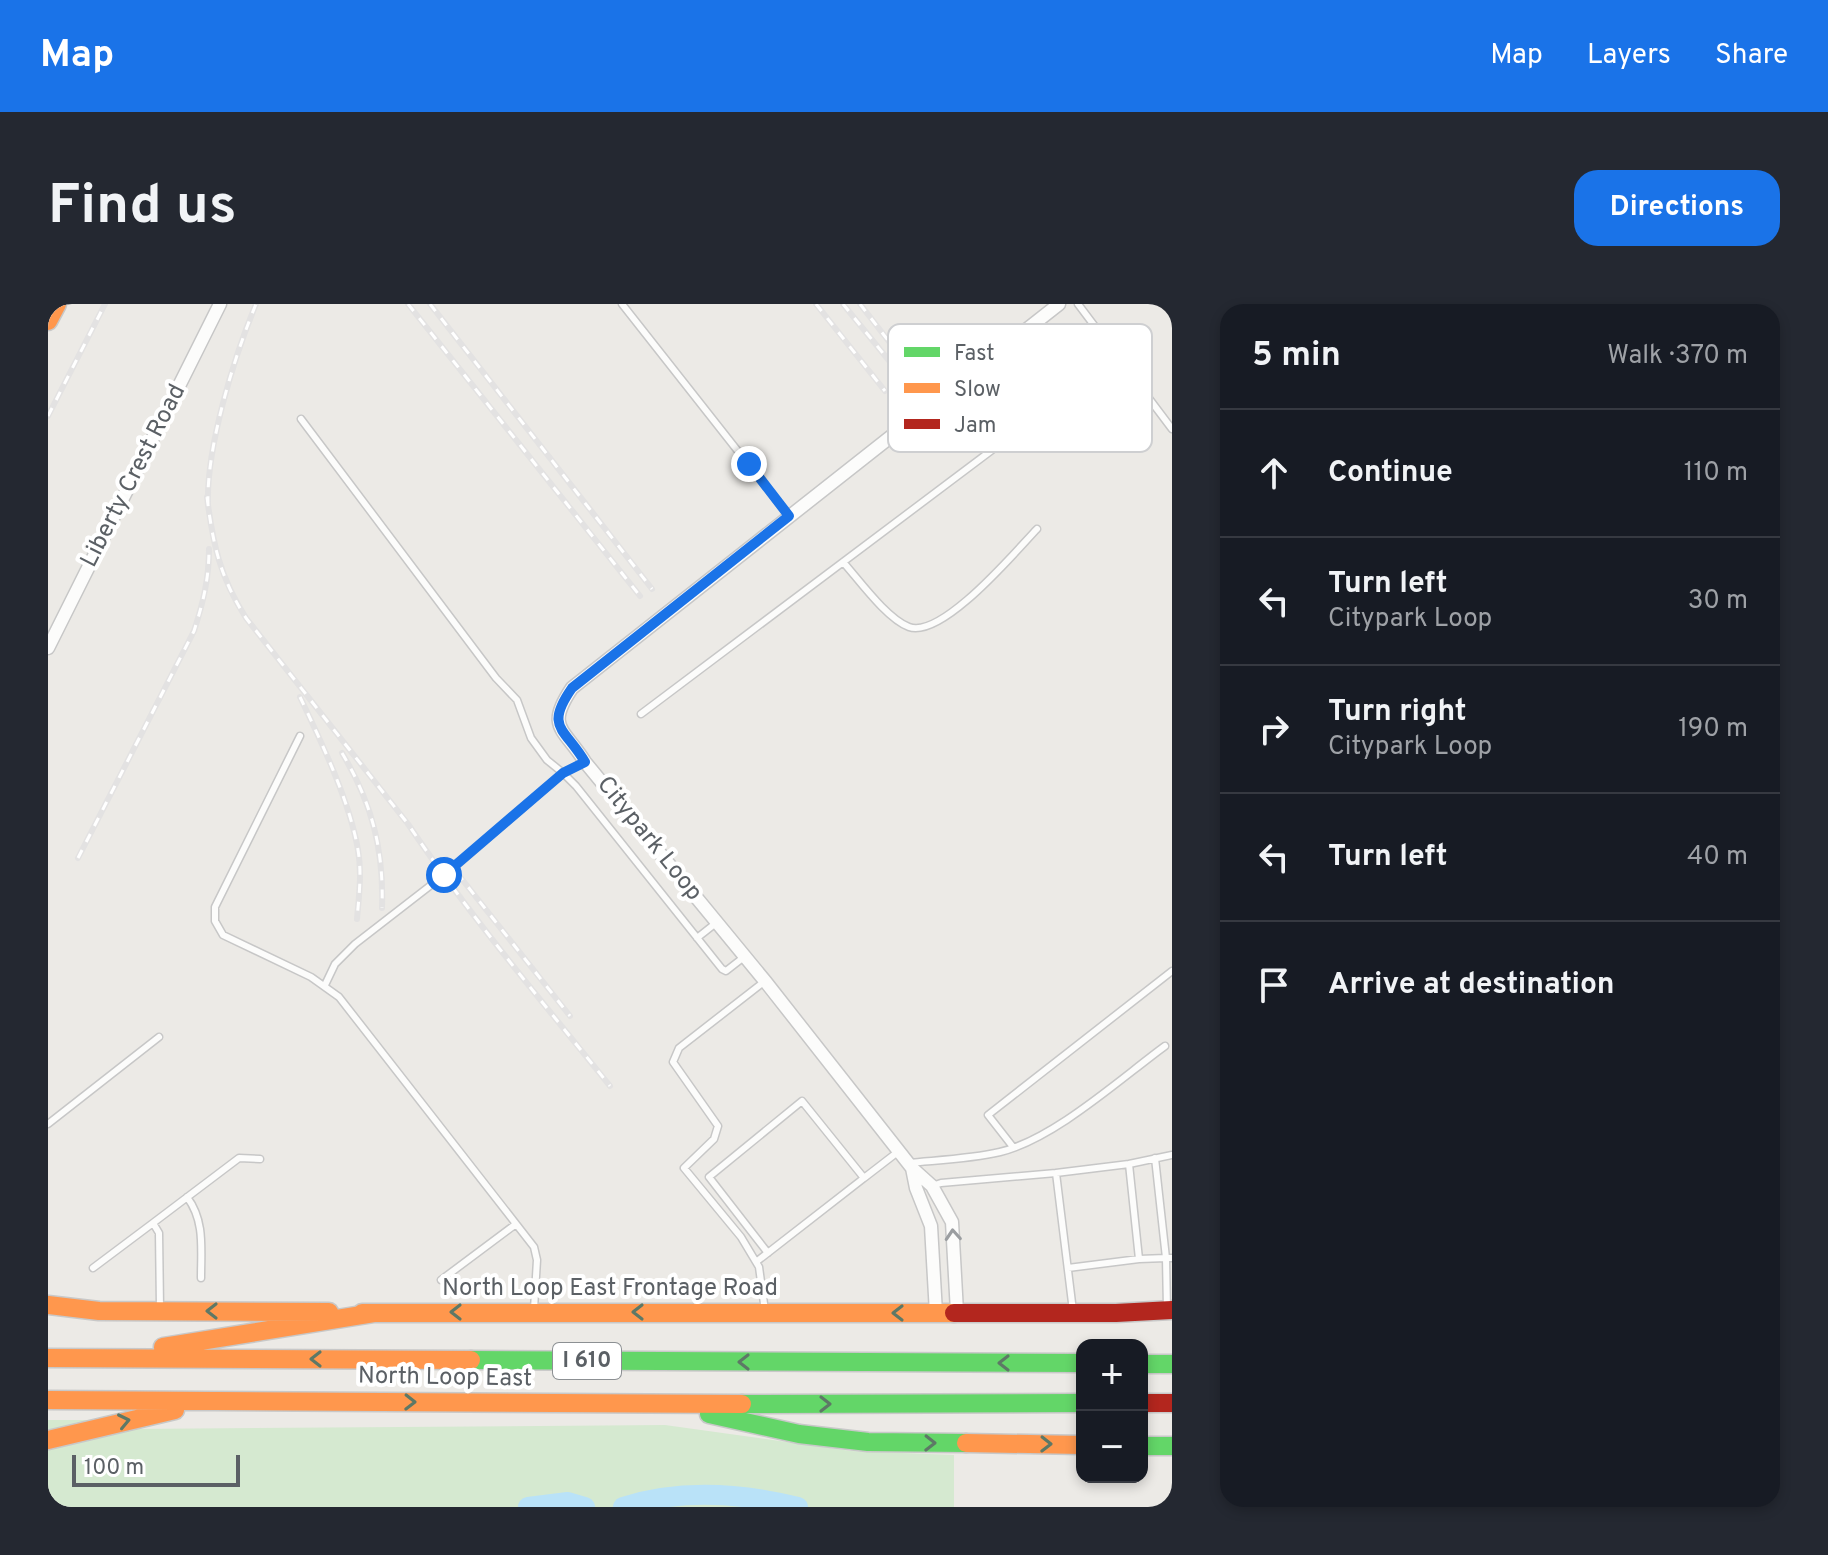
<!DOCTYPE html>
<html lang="en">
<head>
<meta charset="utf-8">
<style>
	:root { --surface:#171b24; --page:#242831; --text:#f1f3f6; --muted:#9ea1a6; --line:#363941; --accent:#1a73e8 }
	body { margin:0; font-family:Overpass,sans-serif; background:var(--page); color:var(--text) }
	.controls { position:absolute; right:24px; bottom:24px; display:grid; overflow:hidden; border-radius:16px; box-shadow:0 4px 12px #0003 }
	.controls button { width:72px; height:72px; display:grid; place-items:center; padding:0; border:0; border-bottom:2px solid var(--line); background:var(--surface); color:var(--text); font:40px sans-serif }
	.scale { position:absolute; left:24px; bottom:20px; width:168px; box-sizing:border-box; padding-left:8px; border:4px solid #5b6065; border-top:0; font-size:22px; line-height:28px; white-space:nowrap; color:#5b6065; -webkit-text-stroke:6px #fff; paint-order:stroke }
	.stop { position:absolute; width:24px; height:24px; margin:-18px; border:6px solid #1a73e8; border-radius:50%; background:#fff }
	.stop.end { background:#1a73e8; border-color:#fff; box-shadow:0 2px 8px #0008 }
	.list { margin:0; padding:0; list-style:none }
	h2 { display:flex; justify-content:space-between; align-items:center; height:104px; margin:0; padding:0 32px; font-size:34px }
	h2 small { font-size:26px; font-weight:400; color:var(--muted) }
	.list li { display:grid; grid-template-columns:52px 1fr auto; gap:24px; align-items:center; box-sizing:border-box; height:128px; padding:0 32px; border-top:2px solid var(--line) }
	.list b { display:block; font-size:30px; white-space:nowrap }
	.list p { margin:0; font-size:26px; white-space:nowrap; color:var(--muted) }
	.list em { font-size:26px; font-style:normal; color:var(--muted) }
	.icon { flex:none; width:44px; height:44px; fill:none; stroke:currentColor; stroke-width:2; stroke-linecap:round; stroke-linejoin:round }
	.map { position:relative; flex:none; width:1124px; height:1203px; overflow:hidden; border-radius:24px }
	header { display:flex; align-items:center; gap:48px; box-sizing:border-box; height:112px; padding:0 40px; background:var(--accent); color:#fff }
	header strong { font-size:38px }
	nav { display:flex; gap:44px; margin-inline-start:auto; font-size:28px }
	.intro { display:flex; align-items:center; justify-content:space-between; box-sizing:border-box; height:192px; padding:0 48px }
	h1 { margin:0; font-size:56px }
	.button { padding:20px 36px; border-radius:24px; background:var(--accent); color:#fff; font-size:28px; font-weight:700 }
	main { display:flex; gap:48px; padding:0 48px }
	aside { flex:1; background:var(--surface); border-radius:24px; box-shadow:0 4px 12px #0003 }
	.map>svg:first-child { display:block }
</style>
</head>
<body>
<header>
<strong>Map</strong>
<nav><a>Map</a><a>Layers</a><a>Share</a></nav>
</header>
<div class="intro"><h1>Find us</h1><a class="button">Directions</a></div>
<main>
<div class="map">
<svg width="1124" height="1203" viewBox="0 0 1124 1203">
	<rect width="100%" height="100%" fill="#eceae6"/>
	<path fill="#d5e9d0" d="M0,1116H59L82,1125L617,1121L803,1147L906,1151V1203H0Z"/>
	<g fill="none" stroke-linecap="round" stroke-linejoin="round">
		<path stroke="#b9e2f8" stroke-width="20" d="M480,1203L520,1198L537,1203
			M575,1203C631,1185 693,1189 750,1203"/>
		<g stroke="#c7c7c7" stroke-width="9">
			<path id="lane" d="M574,0L741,212
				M1030,0L1124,125
				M253,115L448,374L469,396L483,434L499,456L515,469L537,458
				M795,258C811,276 839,315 861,323C894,335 967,248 989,225
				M593,410L1069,52
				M252,432L167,603V617L175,631L263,673L291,693L486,943L489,956L486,1005
				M649,634L668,619
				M277,681L287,660L307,640L405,564L515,469L528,482L674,665L678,667L696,653
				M0,820L111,733
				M965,843L940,811L1124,667
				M860,859C890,856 922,855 952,848C1006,835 1072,775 1117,742
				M1081,860L1124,851
				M1008,869L1081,860L1091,955L1020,964
				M816,874L851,847
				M884,882L893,879L1008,869L1025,1007
				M139,893C157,917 153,944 153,974
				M1091,955L1118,954L1107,854
				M708,958L816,874L754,797L661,873L720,949
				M45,964L105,919
				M393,976L468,920
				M112,1003L111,929L105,919L191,854L212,855
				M1119,1005L1118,954H1124
				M717,1007L711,963L693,933L636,864L666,835L670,822L625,758L631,744L717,677"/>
		</g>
		<g stroke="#c7c7c7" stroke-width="15">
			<path id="street" d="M0,344L172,0
				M864,864L868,884L883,922L888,1009
				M909,1008L904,918L884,882L864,864L717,677L537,458C516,424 497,424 524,384L1011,0"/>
		</g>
		<g stroke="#c8c8c8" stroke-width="21">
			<path id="fast" d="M423,1056L1034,1059
				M1094,1060H1124
				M694,1100L1034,1099
				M661,1110L751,1130L820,1138L918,1139
				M1094,1142H1124"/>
		</g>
		<g stroke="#c8c8c8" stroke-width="21">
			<path id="slow" d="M0,17L9,0
				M0,1001L51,1007L281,1008
				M314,1009H906
				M115,1043L326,1009
				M0,1054L423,1056
				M0,1096L694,1100
				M0,1136L127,1106
				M918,1139L1034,1141"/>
		</g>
		<g stroke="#c8c8c8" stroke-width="21">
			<path id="jam" d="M906,1009H1068L1124,1006
				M1094,1099H1124"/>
		</g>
		<use href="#lane" stroke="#fcfcfb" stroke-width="6"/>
		<use href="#street" stroke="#fcfcfb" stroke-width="12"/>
		<use href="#fast" stroke="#63d668" stroke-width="18"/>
		<use href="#slow" stroke="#ff974d" stroke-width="18"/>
		<use href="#jam" stroke="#b3261e" stroke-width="18"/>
		<g stroke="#e3e2e2" stroke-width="6">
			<path id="rail" d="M360,0L592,292
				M382,0L604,285
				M768,0L837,87
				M795,0L873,96
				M812,0L859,61
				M0,112L57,0
				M159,193C165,241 172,273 198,314L360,520C421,611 493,696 562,782
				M160,201C158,144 186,53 208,0
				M252,393C273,437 302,498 310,546C314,569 311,592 309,615
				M294,449C324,499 336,546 334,604
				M30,554L146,327C155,299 161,275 161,245
				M398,555L522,712"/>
		</g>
		<use href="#rail" stroke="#fff" stroke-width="3" stroke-dasharray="9" stroke-linecap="butt"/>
	</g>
	<defs><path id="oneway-chevron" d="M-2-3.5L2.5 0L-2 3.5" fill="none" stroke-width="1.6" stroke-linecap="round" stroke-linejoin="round" transform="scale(2)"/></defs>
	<use stroke="#9b9ea1" href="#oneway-chevron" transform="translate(905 931) rotate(-94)"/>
	<g stroke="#5d7866">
		<use href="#oneway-chevron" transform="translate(164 1007) rotate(-180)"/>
		<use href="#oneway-chevron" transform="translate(408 1008) rotate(180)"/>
		<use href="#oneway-chevron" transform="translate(590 1008) rotate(-180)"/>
		<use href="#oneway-chevron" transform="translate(850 1009) rotate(-180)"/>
		<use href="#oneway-chevron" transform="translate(268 1055) rotate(-180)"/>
		<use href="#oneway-chevron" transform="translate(696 1058) rotate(-180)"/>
		<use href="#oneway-chevron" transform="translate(956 1059) rotate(-180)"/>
		<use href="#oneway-chevron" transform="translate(362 1098) rotate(1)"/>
		<use href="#oneway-chevron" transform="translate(777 1100)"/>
		<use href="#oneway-chevron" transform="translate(76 1117) rotate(-12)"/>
		<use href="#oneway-chevron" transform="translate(882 1139) rotate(1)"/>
		<use href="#oneway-chevron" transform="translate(998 1140) rotate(1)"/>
	</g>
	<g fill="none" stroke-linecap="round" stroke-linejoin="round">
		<path stroke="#1a73e8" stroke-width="10" d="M396,571L515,469L537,458C517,424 496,424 524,384L741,212L701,160"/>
	</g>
	<g text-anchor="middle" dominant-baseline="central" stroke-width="8" stroke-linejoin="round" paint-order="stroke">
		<rect fill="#fff" stroke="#8c9093" stroke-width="2" x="505" y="1039" width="68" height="36" rx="6"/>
		<g font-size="22" font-weight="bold" fill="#5b6065">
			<text x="539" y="1057">I 610</text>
		</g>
		<g font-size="24" fill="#5b6065" stroke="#fff">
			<text transform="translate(86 172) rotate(-63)">Liberty Crest Road</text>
			<text transform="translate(601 535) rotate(51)">Citypark Loop</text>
			<text x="562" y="985">North Loop East Frontage Road</text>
			<text transform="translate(397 1074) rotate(1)">North Loop East</text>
		</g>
	</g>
	<rect x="840" y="20" width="264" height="128" rx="12" fill="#fff" stroke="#cecfd1" stroke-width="2"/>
	<rect x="856" y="43" width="36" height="10" fill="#63d668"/>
	<rect x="856" y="79" width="36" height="10" fill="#ff974d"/>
	<rect x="856" y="115" width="36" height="10" fill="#b3261e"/>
	<g font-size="22" fill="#5b6065">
		<text x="906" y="56">Fast</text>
		<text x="906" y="92">Slow</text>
		<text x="906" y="128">Jam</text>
	</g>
</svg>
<div class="controls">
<button>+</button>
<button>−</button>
</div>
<div class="scale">100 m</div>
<div class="stop" style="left:396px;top:571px"></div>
<div class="stop end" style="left:701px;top:160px"></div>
</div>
<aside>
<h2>5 min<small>Walk · 370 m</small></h2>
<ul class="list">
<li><svg class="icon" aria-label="ahead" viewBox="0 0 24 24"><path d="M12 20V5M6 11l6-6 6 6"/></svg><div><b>Continue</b></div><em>110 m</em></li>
<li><svg class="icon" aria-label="left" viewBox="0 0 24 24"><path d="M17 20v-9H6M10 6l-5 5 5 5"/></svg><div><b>Turn left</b><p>Citypark Loop</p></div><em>30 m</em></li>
<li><svg class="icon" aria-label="right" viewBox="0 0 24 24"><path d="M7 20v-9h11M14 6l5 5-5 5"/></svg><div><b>Turn right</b><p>Citypark Loop</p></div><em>190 m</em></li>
<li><svg class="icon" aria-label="left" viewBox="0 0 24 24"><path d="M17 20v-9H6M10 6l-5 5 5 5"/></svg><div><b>Turn left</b></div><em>40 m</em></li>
<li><svg class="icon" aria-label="arrive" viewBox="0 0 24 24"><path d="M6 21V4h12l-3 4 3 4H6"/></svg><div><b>Arrive at destination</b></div></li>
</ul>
</aside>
</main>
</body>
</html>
